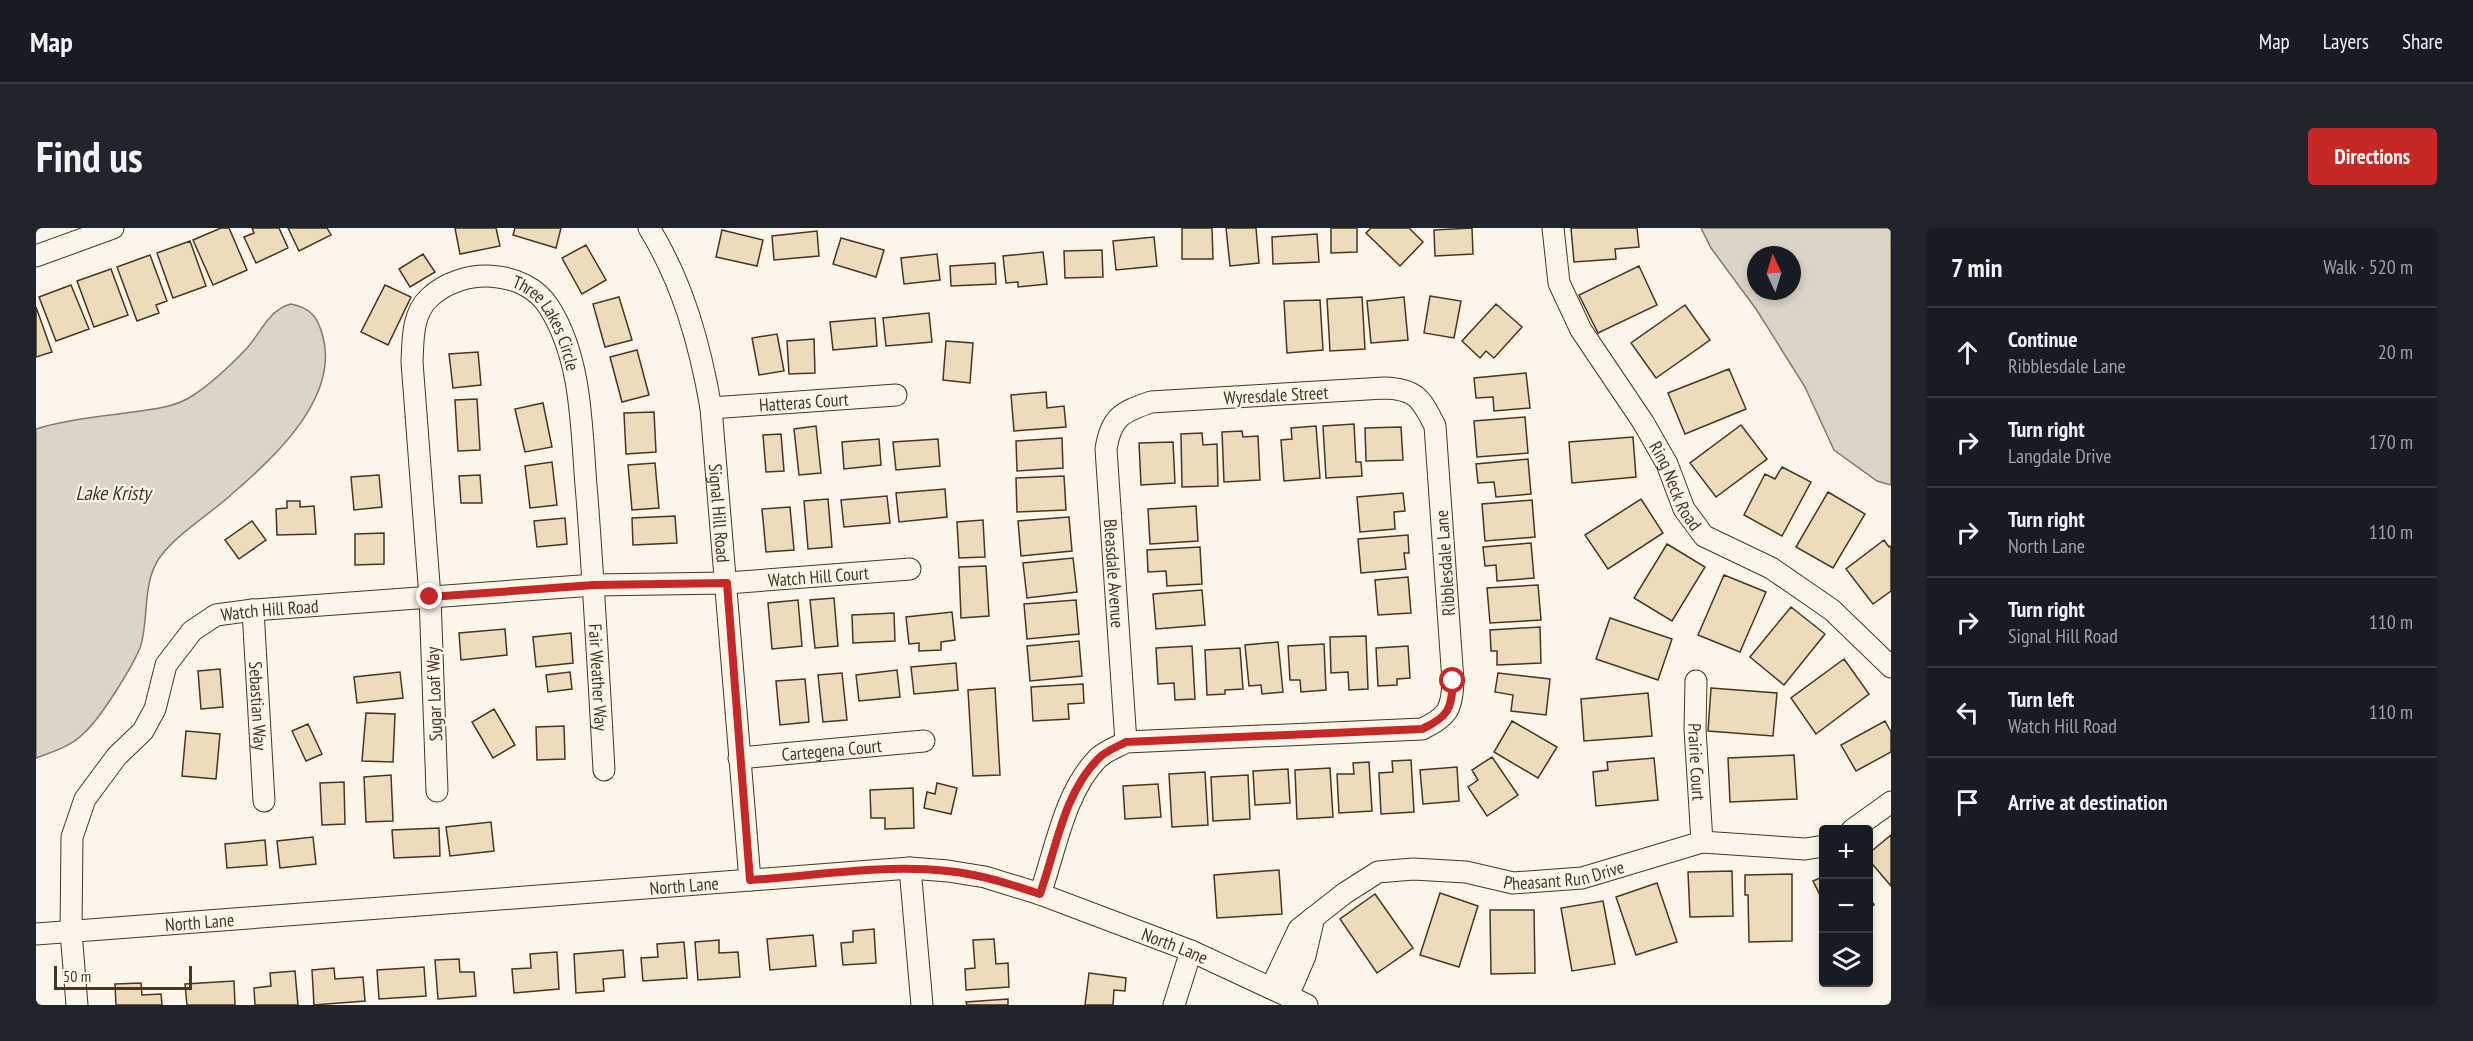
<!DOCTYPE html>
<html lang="en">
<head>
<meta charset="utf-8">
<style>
	:root { --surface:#171b24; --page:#20242c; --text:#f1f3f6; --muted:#9ea1a6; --line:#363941; --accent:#c62828 }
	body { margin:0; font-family:"PT Sans Narrow",sans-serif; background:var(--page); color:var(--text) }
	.controls { position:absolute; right:18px; bottom:18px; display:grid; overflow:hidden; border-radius:6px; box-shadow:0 3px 9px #0003 }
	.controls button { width:54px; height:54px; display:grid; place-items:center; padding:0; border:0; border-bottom:2px solid var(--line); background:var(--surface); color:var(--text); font:30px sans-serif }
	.compass { position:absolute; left:1711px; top:18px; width:54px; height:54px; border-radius:50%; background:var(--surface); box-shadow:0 3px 9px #0003; rotate:356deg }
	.scale { position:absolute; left:18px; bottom:15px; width:138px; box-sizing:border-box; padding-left:6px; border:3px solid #4a3520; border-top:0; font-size:16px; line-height:21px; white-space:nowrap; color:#4a3520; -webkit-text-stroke:4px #fbf6e9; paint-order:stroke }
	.stop { position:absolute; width:18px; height:18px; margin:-14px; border:4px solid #c62828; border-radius:50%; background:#fff }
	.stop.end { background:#c62828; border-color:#fff; box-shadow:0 2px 6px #0008 }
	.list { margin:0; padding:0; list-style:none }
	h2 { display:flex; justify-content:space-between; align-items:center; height:78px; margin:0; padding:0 24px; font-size:26px }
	h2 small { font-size:20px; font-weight:400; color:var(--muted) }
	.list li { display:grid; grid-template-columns:39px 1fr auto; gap:18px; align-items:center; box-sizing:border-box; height:90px; padding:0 24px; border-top:2px solid var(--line) }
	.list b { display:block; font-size:22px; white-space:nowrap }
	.list p { margin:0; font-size:20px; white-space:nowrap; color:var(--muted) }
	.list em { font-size:20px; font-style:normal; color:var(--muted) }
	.icon { flex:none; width:33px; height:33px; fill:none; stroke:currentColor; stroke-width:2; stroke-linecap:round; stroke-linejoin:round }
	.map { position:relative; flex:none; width:1855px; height:777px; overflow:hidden; border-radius:6px }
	header { display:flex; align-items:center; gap:36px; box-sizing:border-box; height:84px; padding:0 30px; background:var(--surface); border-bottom:2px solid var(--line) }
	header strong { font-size:28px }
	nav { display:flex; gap:33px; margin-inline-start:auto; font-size:21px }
	.intro { display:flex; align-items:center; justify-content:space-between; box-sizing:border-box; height:144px; padding:0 36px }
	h1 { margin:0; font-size:42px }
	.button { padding:15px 27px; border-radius:6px; background:var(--accent); color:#fff; font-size:21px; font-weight:700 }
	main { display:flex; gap:36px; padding:0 36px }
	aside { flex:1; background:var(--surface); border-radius:6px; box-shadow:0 3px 9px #0003 }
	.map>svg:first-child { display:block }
</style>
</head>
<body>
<header>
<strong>Map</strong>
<nav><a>Map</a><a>Layers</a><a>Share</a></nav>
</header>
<div class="intro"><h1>Find us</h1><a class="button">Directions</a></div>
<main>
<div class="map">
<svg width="1855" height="777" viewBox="0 0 1855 777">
	<rect width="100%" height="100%" fill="#fbf6e9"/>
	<path fill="#dcd4c6" stroke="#887966" stroke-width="1.5" fill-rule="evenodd" d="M1665,0H1855V257L1841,253L1798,222L1769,159L1720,81L1675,20ZM1720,27H1756V63H1720Z
		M255,76C275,80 282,89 287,109C303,170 238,230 196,266C173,287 143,304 124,329C106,354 113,389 105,417C98,437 64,491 48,505C36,518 16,524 0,530V201C29,192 60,189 90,185C113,181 136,181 156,168C176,155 195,137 211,120C225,104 234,81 255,76Z"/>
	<path fill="#ecdcbc" stroke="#4a3520" stroke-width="1.5" d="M185,0H193L211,42L177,57L157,12Z
		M216,0H243L252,20L220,35L208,9L218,5Z
		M252,0H291L295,7L263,23Z
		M419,0H460L464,18L424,26Z
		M479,0H525L520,20L477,7Z
		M1146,0H1176L1177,31H1146Z
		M1190,0H1220L1223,35L1194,38Z
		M1295,0H1321V24L1295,25Z
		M1335,0H1373L1387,14L1364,38L1330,5Z
		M1436,0L1437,26L1399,28L1398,2Z
		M1535,0H1601L1603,19L1579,21L1580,31L1538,34Z
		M686,2L727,12L721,38L680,29Z
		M781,3L783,28L738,32L736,8Z
		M1281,6L1283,34L1237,36L1236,9Z
		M1118,9L1121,38L1080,42L1077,13Z
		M805,10L848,22L840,49L797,36Z
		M154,13L170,58L137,70L121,25Z
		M550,17L570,52L546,66L526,30Z
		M1066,22L1067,49L1029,50L1028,23Z
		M1007,24L1011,56L982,59V54L970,55L967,28Z
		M387,26L399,44L374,59L363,41Z
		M901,26L904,52L868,56L865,30Z
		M114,27L131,73L120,77L123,85L101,93L81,39Z
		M959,35L960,56L915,58L914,38Z
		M1603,38L1621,77L1562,105L1543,67Z
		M75,41L92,87L58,99L41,53Z
		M35,57L53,101L20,113L3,69Z
		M349,57L375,69L352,117L325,104Z
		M1394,68L1425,73L1418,110L1388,105Z
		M583,69L596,112L569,119L557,76Z
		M1326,69L1329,121L1294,123L1291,71Z
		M1368,69L1372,112L1335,115L1331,73Z
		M1284,72L1287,122L1251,125L1248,73Z
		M1460,76L1486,99L1458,130L1450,123L1444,130L1426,113Z
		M1649,77L1674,112L1620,150L1595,115Z
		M0,79L16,124L0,129Z
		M893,85L896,114L850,118L847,90Z
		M839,90L841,118L797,122L794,94Z
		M741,106L748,143L723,147L716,110Z
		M778,111L779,145L753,146L751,113Z
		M910,113L937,115L934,155L907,152Z
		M601,122L613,167L586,174L574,129Z
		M442,124L445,157L417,160L413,126Z
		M1693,141L1710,181L1649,206L1632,165Z
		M1490,145L1494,180L1458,183L1457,169L1440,170L1438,150Z
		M1010,164L1011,180L1028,178L1030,199L978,203L975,167Z
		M441,171L444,222L422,223L419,172Z
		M507,175L516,219L489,224L479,181Z
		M618,184L620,224L590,226L588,185Z
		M1489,189L1492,225L1441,229L1438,193Z
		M1318,196L1320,234H1325L1326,248L1290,250L1287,198Z
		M1705,197L1731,231L1680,269L1654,235Z
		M780,198L785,245L763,247L758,201Z
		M1280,198L1284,250L1248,253L1245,212L1256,211L1255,200Z
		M1365,199L1367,232L1330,233L1329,200Z
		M1206,203L1207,209L1222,208L1224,252L1188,254L1186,204Z
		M1166,205L1167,217L1181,216L1182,258L1146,259L1145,206Z
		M745,206L748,243L730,244L727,207Z
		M1597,209L1600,249L1536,255L1533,214Z
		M1026,210L1027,240L981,243L980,213Z
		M843,211L845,237L808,241L806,214Z
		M902,211L904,238L860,242L857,214Z
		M1137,214L1139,255L1105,257L1103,215Z
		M1492,231L1495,266L1460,269L1458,254L1442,255L1440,236Z
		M516,234L521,277L494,280L489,238Z
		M619,235L623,280L596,282L592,237Z
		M1746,239L1775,254L1746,308L1708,287L1729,246L1739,251Z
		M343,247L346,279L318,282L315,249Z
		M444,247L446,275H425L423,248Z
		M1028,248L1030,282L981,284L980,250Z
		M909,261L911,289L863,294L860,265Z
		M1792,264L1829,286L1797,340L1760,319Z
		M1367,265L1369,283L1358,284L1359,301L1324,304L1321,269Z
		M851,268L854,295L808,299L805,272Z
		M792,271L796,319L772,321L768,273Z
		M1605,271L1627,305L1572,341L1549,307Z
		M1496,272L1499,309L1449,313L1446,276Z
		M251,273H264V279L278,278L280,306L241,307L240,281L251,280Z
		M1160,278L1162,313L1114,316L1112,281Z
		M754,279L758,322L730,324L726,281Z
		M639,288L641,315L597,317L596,290Z
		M1033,289L1036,323L985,328L982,293Z
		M529,290L531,316L501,319L498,293Z
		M947,292L949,329L923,330L921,294Z
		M216,293L230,312L203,331L189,312Z
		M348,305V336L319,337V306Z
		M1372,307L1373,325H1368L1370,341L1325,345L1322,311Z
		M1848,312L1853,319L1855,318V363L1837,376L1810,341Z
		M1495,315L1498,350L1461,353L1460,337L1449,338L1447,319Z
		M1631,316L1669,339L1636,393L1598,370Z
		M1164,319L1166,356L1131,358L1130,343L1112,344L1111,322Z
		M1037,330L1041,364L991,370L987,335Z
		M950,338L953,388L925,390L923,339Z
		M1688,347L1730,364L1704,424L1662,407Z
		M1372,349L1375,385L1342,387L1339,352Z
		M1502,357L1505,392L1454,395L1451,360Z
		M1166,362L1169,397L1120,401L1117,366Z
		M798,370L802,418L779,420L774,372Z
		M762,372L766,418L736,421L732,375Z
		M1040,372L1043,406L991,411L988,376Z
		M1755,379L1789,406L1748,457L1714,429Z
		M916,384L919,412L905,414V422L883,423V415L873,416L870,389Z
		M858,385L859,413L817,415L816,387Z
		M1574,390L1636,411L1622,452L1560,431Z
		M1504,399L1505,435L1461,437V423H1455L1454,402Z
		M469,401L471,427L425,432L423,405Z
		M535,405L537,435L500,439L497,409Z
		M1330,408L1332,461L1313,462L1312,444L1295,445L1294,409Z
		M1043,413L1046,448L994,453L991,418Z
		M1242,414L1247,464L1226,466L1225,457L1213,458L1209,417Z
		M1288,416L1290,462L1265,464L1264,452H1254L1252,418Z
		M1156,418L1159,471L1139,472L1138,455L1122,456L1120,420Z
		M1372,418L1374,450L1361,451V457L1342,458L1340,420Z
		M1204,420L1207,461L1189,462V466L1171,467L1169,422Z
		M1808,431L1833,466L1780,506L1755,470Z
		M920,435L922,462L878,466L875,439Z
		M184,441L187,479L165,481L162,443Z
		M861,442L864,469L823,473L820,447Z
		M364,444L367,470L321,475L318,449Z
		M534,444L536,461L512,464L510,447Z
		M806,445L811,492L787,494L782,447Z
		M1462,445L1514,451L1510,487L1475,483L1477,467L1459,464Z
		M769,451L773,494L744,497L740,453Z
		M1047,456L1048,475L1032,476L1033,491L997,493L995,459Z
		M959,460L964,547L937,548L932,462Z
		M1675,460L1741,465L1737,508L1672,503Z
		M1612,465L1616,508L1548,513L1545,471Z
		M458,481L479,517L457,530L436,494Z
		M330,485L359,486L357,534L326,533Z
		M1476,493L1521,519L1502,550L1458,524Z
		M1849,493L1855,504V524L1820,543L1805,517Z
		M272,496L286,526L270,533L256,503Z
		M528,498L529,531L501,532L500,499Z
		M150,503L184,506L180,551L146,548Z
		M1758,527L1761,571L1694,574L1692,530Z
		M1456,529L1482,567L1451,588L1432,559L1442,552L1436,542Z
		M1618,530L1622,572L1560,578L1557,544L1572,542L1571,534Z
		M1375,532L1378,584L1345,586L1343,545L1357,544L1356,533Z
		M1333,534L1336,583L1303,585L1301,546H1318L1317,535Z
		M1421,539L1423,573L1387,576L1384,542Z
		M1294,540L1297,589L1261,591L1259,542Z
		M1252,541L1254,575L1219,577L1217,543Z
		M1169,544L1172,597L1136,599L1133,546Z
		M355,547L357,593L330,594L328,549Z
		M1212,547L1214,591L1177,593L1175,549Z
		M308,554L309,596L286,597L284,555Z
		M901,555L921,560L915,586L888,580L891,564L899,566Z
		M1122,556L1125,589L1089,591L1087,558Z
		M877,560L878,600L849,601V590H835L834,562Z
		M455,594L458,623L414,628L410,599Z
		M403,600L404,628L358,630L356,602Z
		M1855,607V658L1832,631V626Z
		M277,609L280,636L244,640L241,613Z
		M229,612L231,637L191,640L189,616Z
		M1243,642L1246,686L1181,690L1178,647Z
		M1696,643L1697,688L1654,689L1652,644Z
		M1756,646V713L1713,714L1712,667H1709V647Z
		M1788,648V675L1777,653Z
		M1621,655L1641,714L1600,727L1580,669Z
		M1404,665L1442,678L1423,739L1384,727Z
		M1339,666L1377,720L1341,745L1304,691Z
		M1832,666L1838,677L1832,680Z
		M1567,673L1579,736L1536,743L1525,680Z
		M1454,682H1498L1499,745L1455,746Z
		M838,701L840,735L807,737L805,715L817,714V703Z
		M777,707L780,738L734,742L731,711Z
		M958,711L960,736L972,735L973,759L930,762L929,741L939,740L937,712Z
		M683,712V725L702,724L704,749L662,752L659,714Z
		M648,714L651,750L607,753L605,730L622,729L621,716Z
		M587,722L589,749L567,751L568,763L540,765L538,726Z
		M521,724L523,761L478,765L476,741L495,740L494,726Z
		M423,731L424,744H438L440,768L402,771L399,732Z
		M388,739L390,768L343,771L341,742Z
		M298,740L299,751L327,749L329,773L278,777L276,742Z
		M259,743L262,777H219L218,760L235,758L234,745Z
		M1053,745L1090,750L1089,763L1078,762L1077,777H1049Z
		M198,753L199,777H151L149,756Z
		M105,755L106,767L125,766L126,777H80L79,756Z
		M972,771V777H931L930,774Z"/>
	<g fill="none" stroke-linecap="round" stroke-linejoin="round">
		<g stroke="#4a3520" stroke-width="23">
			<g id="minor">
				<path id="s1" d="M613,0C647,55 664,117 675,180L714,652"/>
				<path id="s2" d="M1517,0L1523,55L1545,102L1607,194L1631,236L1648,281L1668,308L1735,340L1796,382L1855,439"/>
				<path d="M0,28L77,0"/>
				<path id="s3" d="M675,180L860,167"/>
				<path id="s4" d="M217,382L228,573"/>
				<path id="s5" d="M1660,453L1659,501L1666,614"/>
				<path id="s6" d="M703,530L888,513"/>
				<path id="s7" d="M401,563L394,369L376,134C377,112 376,86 393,70C425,39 488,40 513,79C548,134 545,207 551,269C558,360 563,451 568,542"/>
				<path d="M1816,602L1855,574"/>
				<path d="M874,640L886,777"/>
				<path id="s8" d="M1004,666C1020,621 1028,565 1062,530C1070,523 1081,519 1090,514L1386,501C1412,489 1416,481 1417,453L1399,198C1385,170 1380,161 1348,160L1115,174C1086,184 1075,189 1070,221L1090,514"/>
				<path id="s9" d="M0,706L874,640L912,643L949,649L1004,666L1155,723L1271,777"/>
				<path id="s10" d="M1235,760L1263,701L1309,665L1342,644L1377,641L1430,644L1477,655L1546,650L1666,614L1769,621L1788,618"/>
				<path d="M1252,768L1269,728L1278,689"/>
				<path id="s11" d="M41,777L35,704L36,609L49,571L81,528L107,503L119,481L130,437L156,403L180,387L217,382L558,357L691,355L874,341"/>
				<path d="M1138,777L1155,723"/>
			</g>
		</g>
		<use href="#minor" stroke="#fbf6e9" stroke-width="21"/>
	</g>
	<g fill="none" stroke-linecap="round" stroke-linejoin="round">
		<path stroke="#c62828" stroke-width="8" d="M394,369L558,357L691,355L714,652C778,648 847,636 911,643C943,646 974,656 1004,666C1020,621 1028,565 1062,531C1069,523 1081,519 1090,514L1386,501C1412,489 1416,481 1417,453"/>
	</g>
	<g text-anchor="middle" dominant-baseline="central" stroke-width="4.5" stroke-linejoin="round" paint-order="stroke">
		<g font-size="18" fill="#4a3520" stroke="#fbf6e9">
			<text stroke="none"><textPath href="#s7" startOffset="645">Three Lakes Circle</textPath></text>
			<text transform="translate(1240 167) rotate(-3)">Wyresdale Street</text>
			<text stroke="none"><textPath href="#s3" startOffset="93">Hatteras Court</textPath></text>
			<text stroke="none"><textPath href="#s2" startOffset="290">Ring Neck Road</textPath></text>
			<text stroke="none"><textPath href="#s1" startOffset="297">Signal Hill Road</textPath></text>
			<text transform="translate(1409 335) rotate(-94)">Ribblesdale Lane</text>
			<text stroke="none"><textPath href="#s8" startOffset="1293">Bleasdale Avenue</textPath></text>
			<text stroke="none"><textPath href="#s11" startOffset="1044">Watch Hill Court</textPath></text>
			<text stroke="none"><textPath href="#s11" startOffset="494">Watch Hill Road</textPath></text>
			<text stroke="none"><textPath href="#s7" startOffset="1010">Fair Weather Way</textPath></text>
			<text transform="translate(398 466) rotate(-92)">Sugar Loaf Way</text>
			<text stroke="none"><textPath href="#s4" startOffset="96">Sebastian Way</textPath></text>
			<text stroke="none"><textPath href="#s6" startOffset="93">Cartegena Court</textPath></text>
			<text stroke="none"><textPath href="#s5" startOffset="81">Prairie Court</textPath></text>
			<text stroke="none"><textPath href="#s10" startOffset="351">Pheasant Run Drive</textPath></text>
			<text stroke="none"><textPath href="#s9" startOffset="650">North Lane</textPath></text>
			<text stroke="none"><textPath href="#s9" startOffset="164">North Lane</textPath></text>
			<text stroke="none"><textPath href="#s9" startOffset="1154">North Lane</textPath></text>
		</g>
		<g font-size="20" font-style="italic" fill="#4a3520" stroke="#fbf6e9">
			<text x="77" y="265">Lake Kristy</text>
		</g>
	</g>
</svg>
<div class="controls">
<button>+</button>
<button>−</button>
<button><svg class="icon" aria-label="layers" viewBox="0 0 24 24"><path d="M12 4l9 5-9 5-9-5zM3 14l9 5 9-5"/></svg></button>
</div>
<svg class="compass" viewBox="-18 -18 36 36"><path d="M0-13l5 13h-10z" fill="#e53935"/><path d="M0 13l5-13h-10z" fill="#9ea1a6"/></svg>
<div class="scale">50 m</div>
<div class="stop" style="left:1417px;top:453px"></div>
<div class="stop end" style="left:394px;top:369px"></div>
</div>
<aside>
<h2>7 min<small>Walk · 520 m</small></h2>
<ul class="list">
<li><svg class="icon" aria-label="ahead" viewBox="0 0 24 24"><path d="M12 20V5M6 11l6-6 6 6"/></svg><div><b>Continue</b><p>Ribblesdale Lane</p></div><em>20 m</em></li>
<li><svg class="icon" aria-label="right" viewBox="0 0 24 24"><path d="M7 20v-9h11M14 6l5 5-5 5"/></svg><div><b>Turn right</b><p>Langdale Drive</p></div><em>170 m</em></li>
<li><svg class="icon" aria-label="right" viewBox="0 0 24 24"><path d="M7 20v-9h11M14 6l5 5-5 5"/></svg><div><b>Turn right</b><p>North Lane</p></div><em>110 m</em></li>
<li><svg class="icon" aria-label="right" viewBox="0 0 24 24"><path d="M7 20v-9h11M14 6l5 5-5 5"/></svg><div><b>Turn right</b><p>Signal Hill Road</p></div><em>110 m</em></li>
<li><svg class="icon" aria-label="left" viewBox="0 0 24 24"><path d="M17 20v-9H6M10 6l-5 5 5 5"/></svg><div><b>Turn left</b><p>Watch Hill Road</p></div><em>110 m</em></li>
<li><svg class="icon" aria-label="arrive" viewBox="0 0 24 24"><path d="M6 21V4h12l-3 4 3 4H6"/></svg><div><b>Arrive at destination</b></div></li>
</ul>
</aside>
</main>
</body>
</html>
